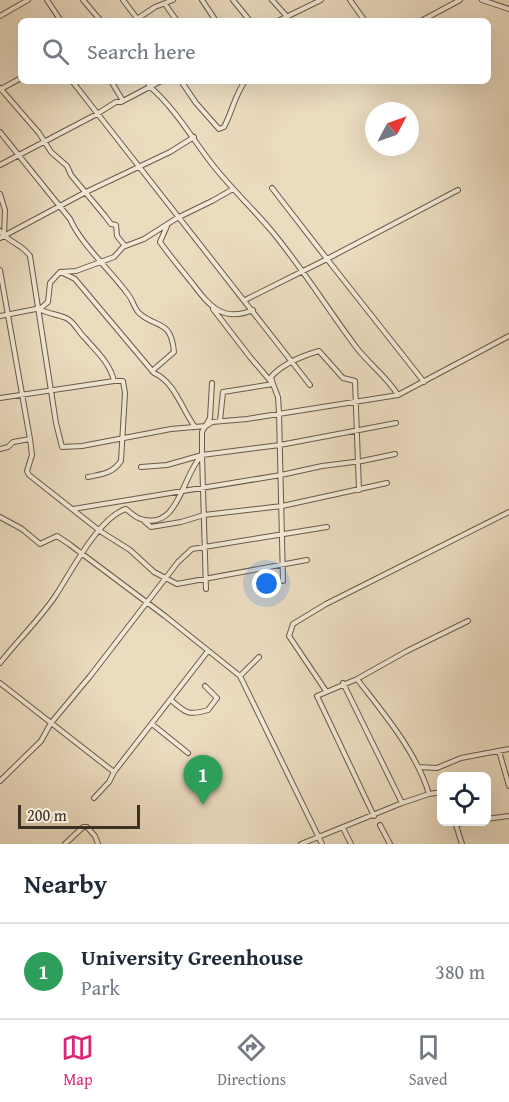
<!DOCTYPE html>
<html lang="en">
<head>
<meta charset="utf-8">
<style>
	:root { --surface:#fff; --page:#f6f6f7; --text:#1f2937; --muted:#747a83; --line:#e0e1e3; --accent:#db2777 }
	body { margin:0; font-family:"Gentium Book Plus",serif; background:var(--page); color:var(--text) }
	.controls { position:absolute; right:18px; bottom:18px; display:grid; overflow:hidden; border-radius:9px; box-shadow:0 6px 24px #0002 }
	.controls button { width:54px; height:54px; display:grid; place-items:center; padding:0; border:0; border-bottom:2px solid var(--line); background:var(--surface); color:var(--text); font:30px sans-serif }
	.compass { position:absolute; left:365px; top:102px; width:54px; height:54px; border-radius:50%; background:var(--surface); box-shadow:0 6px 24px #0002; rotate:49deg }
	.scale { position:absolute; left:18px; bottom:15px; width:122px; box-sizing:border-box; padding-left:6px; border:3px solid #3b3023; border-top:0; font-size:16px; line-height:21px; white-space:nowrap; color:#3b3023; -webkit-text-stroke:4px #f2e8d5; paint-order:stroke }
	.you { position:absolute; left:267px; top:584px; width:21px; height:21px; margin:-15px; border:4px solid #fff; border-radius:50%; background:#1a73e8; box-shadow:0 0 0 9px #1a73e833 }
	.badge { display:grid; place-items:center; width:39px; height:39px; border-radius:50%; background:var(--accent); color:#fff; font-size:20px; font-weight:700 }
	.pin { position:absolute; translate:-50% -50px; filter:drop-shadow(0 2px 3px #0008) }
	.pin::after { content:''; position:absolute; top:32px; width:21px; height:18px; background:inherit; clip-path:polygon(0 0,100% 0,50% 100%) }
	.list { margin:0; padding:0; list-style:none }
	h2 { display:flex; justify-content:space-between; align-items:center; height:78px; margin:0; padding:0 24px; font-size:26px }
	h2 small { font-size:20px; font-weight:400; color:var(--muted) }
	.list li { display:grid; grid-template-columns:39px 1fr auto; gap:18px; align-items:center; box-sizing:border-box; height:96px; padding:0 24px; border-top:2px solid var(--line) }
	.list b { display:block; font-size:22px; white-space:nowrap }
	.list p { margin:0; font-size:20px; white-space:nowrap; color:var(--muted) }
	.list em { font-size:20px; font-style:normal; color:var(--muted) }
	.icon { flex:none; width:33px; height:33px; fill:none; stroke:currentColor; stroke-width:2; stroke-linecap:round; stroke-linejoin:round }
	.map { position:relative; flex:none; width:509px; height:844px; overflow:hidden }
	.search { position:absolute; background:var(--surface); box-shadow:0 6px 24px #0002; left:18px; right:18px; top:18px; height:66px; display:flex; align-items:center; gap:15px; box-sizing:border-box; padding:0 21px; border-radius:9px; color:var(--muted); font-size:22px }
	.sheet { height:174px; background:var(--surface) }
	nav { display:flex; justify-content:space-around; align-items:center; box-sizing:border-box; height:84px; border-top:2px solid var(--line); background:var(--surface); font-size:16px; color:var(--muted) }
	nav a { display:grid; justify-items:center; gap:3px }
	nav .on { color:var(--accent) }
	.map>svg:first-child { display:block }
</style>
</head>
<body>
<div class="map">
<svg width="509" height="844" viewBox="0 0 509 844">
	<rect width="100%" height="100%" fill="#ebdbbf"/>
	<filter id="stains"><feTurbulence type="fractalNoise" baseFrequency=".00333" numOctaves="4"/><feColorMatrix values="0 0 0 0 .2 0 0 0 0 .09 0 0 0 0 .02 0 0 0 .5 -.17"/></filter>
	<radialGradient id="worn" r=".72"><stop offset=".6" stop-color="#630" stop-opacity="0"/><stop offset="1" stop-color="#630" stop-opacity=".3"/></radialGradient>
	<g fill="none" stroke-linecap="round" stroke-linejoin="round">
		<g stroke="#675b4a" stroke-width="6">
			<path id="street" d="M47,0L61,21
				M83,0L101,21
				M123,0L139,21
				M202,0L216,21
				M233,0L250,21
				M272,0L291,21
				M350,0L365,21
				M482,0L509,9
				M165,4L177,21
				M0,16L28,0
				M134,21L155,7L173,0
				M278,21L321,0
				M421,21L460,0
				M72,81L310,385
				M111,81L123,101
				M148,81L149,86C175,108 191,137 212,164C230,187 251,207 270,229C301,266 327,308 356,347C369,364 387,377 398,395
				M181,81L196,103L219,129L224,127C232,112 235,95 245,81
				M0,88L39,133L51,152L67,166L71,175L105,216L111,224L116,225L117,236L125,246
				M1,89L21,78
				M0,132L70,219C81,244 110,270 127,293C132,298 134,308 139,313C157,329 171,319 174,352L152,371
				M0,165L97,114L116,102H121L161,81
				M0,194L5,210L4,236
				M167,226L160,242C170,256 181,269 192,283C209,305 222,323 253,310
				M0,231C8,242 22,244 30,256L56,423L62,447L82,446L171,429L206,426L212,422L247,419L398,395L509,336
				M0,238L86,192L170,152L194,137
				M0,270L30,439L32,455L27,471L29,475L100,531L130,550L154,572L177,584L307,560
				M61,272L75,279L154,373C175,382 182,410 195,427
				M245,300L327,259L272,188
				M39,309C48,314 57,314 66,318C75,322 78,332 85,338C96,351 110,363 114,381
				M213,309L250,357L273,384L271,377C283,363 302,356 319,351L343,378L355,381L359,490
				M0,316L41,308L48,302L50,283L60,272L76,271L114,257L123,247L144,239L177,218L212,201L233,189
				M424,382L327,259L458,190
				M0,398L114,381H123L125,393L121,461C112,474 102,474 88,477
				M220,421L223,392L273,384L278,397L279,413L283,581
				M0,449L8,447L13,442L30,439
				M202,455L206,589
				M141,467L167,465L202,455L280,445L396,423
				M73,509L281,475L322,466L362,461L395,454
				M0,517L22,529L40,544L57,536L69,544L165,616L240,676L259,657
				M144,521L151,527L181,522L204,515L282,506L387,483
				M0,663C18,640 40,619 56,595C71,572 99,517 126,509C131,513 136,518 141,519C179,531 182,475 202,455V432L210,418L212,383
				M240,676L322,844
				M357,679C384,714 416,751 429,794
				M0,683L114,772L109,782L94,798
				M343,683L402,803
				M326,691L289,636L293,624L326,604L509,512
				M171,700C186,713 188,716 208,710L217,698L205,686
				M152,724L188,753
				M499,751L509,786
				M419,767L437,768L461,758L509,749
				M114,772L208,651
				M0,781L41,741L51,723L91,675L178,562L192,549L327,527
				M374,816L317,696L357,679L407,651L468,621
				M486,819L509,816
				M455,822L462,844
				M456,824L471,822
				M380,825L390,844
				M343,828L351,844
				M65,844L83,827H87L95,836L98,844
				M301,844L402,803L429,794L442,792"/>
		</g>
		<use href="#street" stroke="#f2e8d5" stroke-width="4"/>
	</g>
	<rect width="100%" height="100%" filter="url(#stains)"/>
	<rect width="100%" height="100%" fill="url(#worn)"/>
</svg>
<div class="controls">
<button><svg class="icon" aria-label="locate" viewBox="0 0 24 24"><circle cx="12" cy="12" r="6"/><path d="M12 2v4M12 18v4M2 12h4M18 12h4"/></svg></button>
</div>
<svg class="compass" viewBox="-18 -18 36 36"><path d="M0-13l5 13h-10z" fill="#e53935"/><path d="M0 13l5-13h-10z" fill="#747a83"/></svg>
<div class="scale">200 m</div>
<div class="you"></div>
<div class="pin badge" style="left:203px;top:805px;background:#2e9e5b">1</div>
<div class="search"><svg class="icon" aria-label="search" viewBox="0 0 24 24"><circle cx="10" cy="10" r="6"/><path d="M15 15l6 6"/></svg>Search here</div>
</div>
<section class="sheet">
<h2>Nearby<small></small></h2>
<ul class="list">
<li><span class="badge" style="background:#2e9e5b">1</span><div><b>University Greenhouse</b><p>Park</p></div><em>380 m</em></li>
</ul>
</section>
<nav>
<a class="on"><svg class="icon" aria-label="map" viewBox="0 0 24 24"><path d="M3 6l6-2 6 2 6-2v14l-6 2-6-2-6 2zM9 4v14M15 6v14"/></svg>Map</a>
<a><svg class="icon" aria-label="directions" viewBox="0 0 24 24"><path d="M12 3l9 9-9 9-9-9zM9 14v-3h6M13 9l2 2-2 2"/></svg>Directions</a>
<a><svg class="icon" aria-label="saved" viewBox="0 0 24 24"><path d="M7 4h10v16l-5-4-5 4z"/></svg>Saved</a>
</nav>
</body>
</html>
